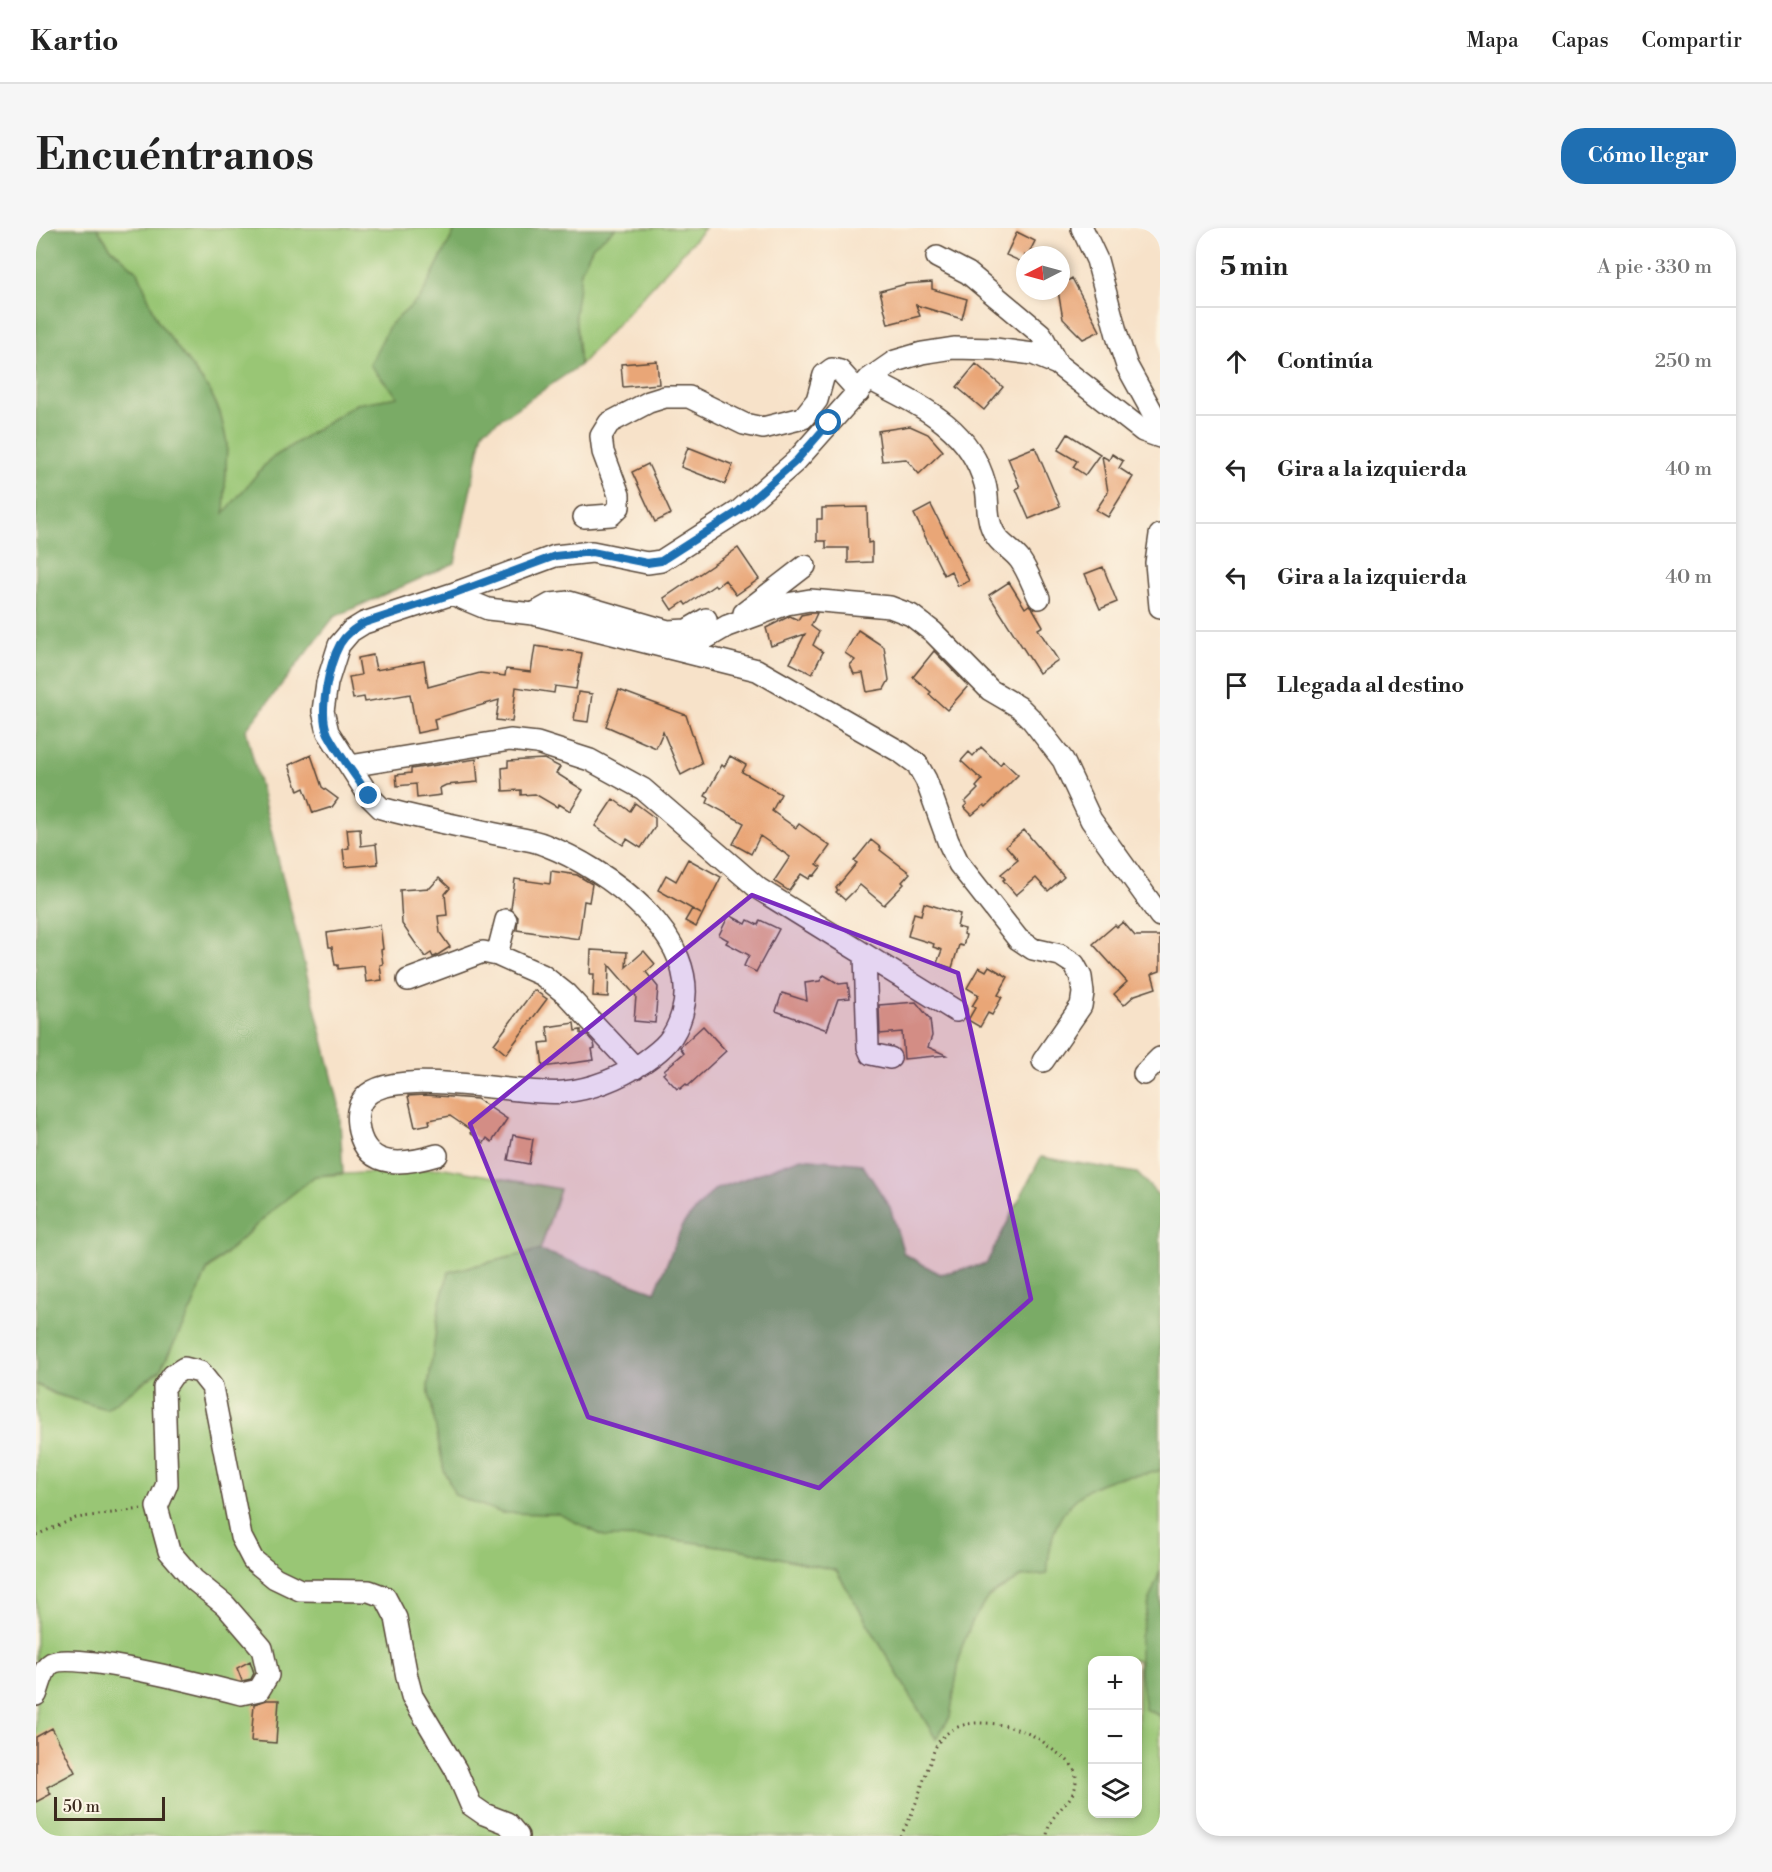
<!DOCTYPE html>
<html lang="es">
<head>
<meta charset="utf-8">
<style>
	:root { --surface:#fff; --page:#f6f6f6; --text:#222; --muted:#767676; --line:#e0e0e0; --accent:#1f6fb2 }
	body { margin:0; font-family:"Libre Bodoni",serif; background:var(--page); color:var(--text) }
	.controls { position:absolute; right:18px; bottom:18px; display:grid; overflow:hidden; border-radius:12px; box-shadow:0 3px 9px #0003 }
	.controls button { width:54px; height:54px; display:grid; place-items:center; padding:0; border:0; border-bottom:2px solid var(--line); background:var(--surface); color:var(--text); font:30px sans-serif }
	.compass { position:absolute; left:980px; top:18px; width:54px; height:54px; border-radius:50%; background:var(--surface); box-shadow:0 3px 9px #0003; rotate:264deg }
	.scale { position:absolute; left:18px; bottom:15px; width:111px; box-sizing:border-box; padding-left:6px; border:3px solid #3b2a1e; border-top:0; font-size:16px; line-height:21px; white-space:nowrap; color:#3b2a1e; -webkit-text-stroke:4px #fcf5e5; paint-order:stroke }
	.stop { position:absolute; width:18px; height:18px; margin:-14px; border:4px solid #1f6fb2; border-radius:50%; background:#fff }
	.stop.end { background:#1f6fb2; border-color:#fff; box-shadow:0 2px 6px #0008 }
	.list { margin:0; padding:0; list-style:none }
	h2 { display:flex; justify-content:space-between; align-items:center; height:78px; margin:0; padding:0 24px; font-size:26px }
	h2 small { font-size:20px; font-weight:400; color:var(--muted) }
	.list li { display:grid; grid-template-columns:39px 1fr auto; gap:18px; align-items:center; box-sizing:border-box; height:108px; padding:0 24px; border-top:2px solid var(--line) }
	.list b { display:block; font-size:22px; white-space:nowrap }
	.list em { font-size:20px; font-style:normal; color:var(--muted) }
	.icon { flex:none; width:33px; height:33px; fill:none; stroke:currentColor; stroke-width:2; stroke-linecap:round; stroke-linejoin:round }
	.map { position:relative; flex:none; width:1124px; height:1608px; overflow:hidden; border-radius:24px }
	header { display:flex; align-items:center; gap:36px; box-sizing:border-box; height:84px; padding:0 30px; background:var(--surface); border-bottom:2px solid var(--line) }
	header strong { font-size:28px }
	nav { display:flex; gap:33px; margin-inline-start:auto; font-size:21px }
	.intro { display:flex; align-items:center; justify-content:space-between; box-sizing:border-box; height:144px; padding:0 36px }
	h1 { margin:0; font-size:42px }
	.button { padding:15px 27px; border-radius:24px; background:var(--accent); color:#fff; font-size:21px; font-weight:700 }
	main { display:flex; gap:36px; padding:0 36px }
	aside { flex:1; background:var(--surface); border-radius:24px; box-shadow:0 3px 9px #0003 }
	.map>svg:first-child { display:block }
</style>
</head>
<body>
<header>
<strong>Kartio</strong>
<nav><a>Mapa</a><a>Capas</a><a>Compartir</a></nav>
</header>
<div class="intro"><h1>Encuéntranos</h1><a class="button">Cómo llegar</a></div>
<main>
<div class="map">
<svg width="1124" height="1608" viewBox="0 0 1124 1608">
	<rect width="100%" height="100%" fill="#fcf5e5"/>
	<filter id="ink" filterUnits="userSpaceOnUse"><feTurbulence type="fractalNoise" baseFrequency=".0167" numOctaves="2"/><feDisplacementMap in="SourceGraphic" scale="12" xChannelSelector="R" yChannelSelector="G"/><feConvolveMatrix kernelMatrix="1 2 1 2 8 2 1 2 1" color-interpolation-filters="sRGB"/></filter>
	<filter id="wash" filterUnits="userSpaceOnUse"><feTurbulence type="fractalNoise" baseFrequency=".008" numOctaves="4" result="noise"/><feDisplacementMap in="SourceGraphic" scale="24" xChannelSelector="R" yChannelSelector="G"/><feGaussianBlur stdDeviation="1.35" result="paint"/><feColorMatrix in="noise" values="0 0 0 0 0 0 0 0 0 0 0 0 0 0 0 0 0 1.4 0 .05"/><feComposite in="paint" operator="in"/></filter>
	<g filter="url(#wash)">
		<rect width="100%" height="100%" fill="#f7e2c9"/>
		<path fill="#99c674" stroke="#6a7849" stroke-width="1.5" fill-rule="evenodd" d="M61,0H420L385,69L353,98L363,169L320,176L233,232L188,286L191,215L184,184L174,163L122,94L102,44L74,19Z
			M580,0H669L544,137L539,86L545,43L557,18Z
			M408,940L524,961L504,1022L413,1044L404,1074L392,1159L408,1242L419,1267L466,1285L523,1286L570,1309L626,1310L698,1320L800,1342L900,1511L914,1489L925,1421L936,1394L952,1369L985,1349L1011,1346C1013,1332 1013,1317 1018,1304C1027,1278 1048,1260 1074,1252C1090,1246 1107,1249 1124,1242V1343L1109,1481L1124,1488V1608H0V1157L19,1166L70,1181L124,1143L156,1080L171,1043L239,980L279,948ZM1056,1432H1102V1586H1056Z"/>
		<path fill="#7aab66" stroke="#5a6a42" stroke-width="1.5" d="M0,0H61L74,19L102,44L122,94L174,163L184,185L191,215L188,285L233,232L320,176L362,169L334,137L353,98L385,69L420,0H580L557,18L545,43L539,86L544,137L447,203L419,335L298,389L210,502L303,876L307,945L279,948L239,980L171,1042L156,1080L124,1142L70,1181L19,1166L0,1156Z
			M1005,929L1101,945L1124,969V1242C1107,1249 1090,1246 1074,1252C1048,1260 1027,1278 1018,1304C1013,1317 1013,1333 1011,1346L985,1349L952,1369L936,1394L925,1421L914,1489L900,1511L800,1342L698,1320L626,1310L570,1309L523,1286L466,1285L419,1267L408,1242L392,1159L404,1074L413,1044L504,1022L619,1064L647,996L678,962L765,930L826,936L854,979L868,1026L904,1046L950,1036Z
			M1124,1343V1488L1109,1481L1104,1447V1409L1114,1370Z"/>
		<g id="blocks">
			<path fill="#e9a677" d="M981,4L999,13L992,27H989L988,35L970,27Z
				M1036,50L1064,103L1047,111L1027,91L1022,63H1025V57Z
				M896,54V61L931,71L926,91L880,77L884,88L852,96L844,63L870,56Z
				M621,133L623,156L587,159L585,136Z
				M940,136L967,159L948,182L921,159Z
				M874,198L892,206L907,223L883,246L870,231L846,233L842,203Z
				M1032,206L1064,226L1049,247L1037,239L1041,233L1022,222Z
				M652,219L697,237L689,256L645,239Z
				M999,219L1024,278L993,291L980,261L984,259L972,230Z
				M1076,226L1087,233L1083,240L1097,249L1072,289L1060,282L1072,264L1066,228L1073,232Z
				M612,236L635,286L619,294L596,244Z
				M895,277L933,353L922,358L915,343L908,347L878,286Z
				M831,279L832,315L836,314V334L812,335V320H790V313H781V291H786V280Z
				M702,320L723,351L700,367L689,352L680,359L679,357L650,377L648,374L636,382L628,370Z
				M1067,339L1081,374L1064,381L1049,346Z
				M973,354L989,380L993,377L997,381L1007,398L1002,401L1022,432L1003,445L953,367Z
				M775,385H781L775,398L783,404L777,417L787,424L776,446L754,435L769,406L735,418L730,400L754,388L762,392L765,387Z
				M822,402L848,419L853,452L848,461L831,464L827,445L818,446L814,437L819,432L809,425Z
				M499,418L546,425L540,461L519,458L518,465L480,459L476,494L460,492L463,472L398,491L400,501L381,505L374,466L329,474L328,469L317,471L313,449L325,447L322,430L337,427L340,442L388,433L392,459L444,445L469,448L470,441L495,444Z
				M898,423L932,458L911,482L893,466L895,464L877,449Z
				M583,462L650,487L666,536L645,547L627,504L620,520L570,498Z
				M542,464L556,466L552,494L538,492Z
				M945,519L964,537L967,533L982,547L950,579L948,577L936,587L928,579L931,576L929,574L942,561L940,559L946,552L925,533L933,524L937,528Z
				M275,527L286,559L302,571L296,579L277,585L268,560L262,563L253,537Z
				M694,528L710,537L706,544L745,566L736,583L760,600L763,596L794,618L781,636L785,639L778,648L776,647L773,651L765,646L753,663L738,653L754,629L724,608L715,626L697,616L708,595L671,575L673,570L669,568L686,537L688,539Z
				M440,531L442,554L410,557L404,560L405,567L381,570L380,556L361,558L360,547L375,545V541Z
				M508,531L524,539L520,545L547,562L534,583L523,576L521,579L499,566L485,567V562L467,563L466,540L472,539V533Z
				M577,571L594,583L599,575L619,590V599L605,620L591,611L587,617L559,598Z
				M324,600L325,618L340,616L342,636L309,639L307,621L313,620L311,601Z
				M988,602L1028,649L1012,663L1000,650L980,667L967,652L969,651L965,646L982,632L970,618Z
				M835,612L845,620L844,622L874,645L866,654L868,656L848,677L824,657L809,672L800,664L802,662L800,660L821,635L818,633Z
				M652,631L685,649L660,699L649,693L656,681L665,686L622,662L630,647L640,653Z
				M515,643L541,647L556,656L553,674L548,673L543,711L481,702L482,689L475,681L479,651L514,656Z
				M403,650L414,660L409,666L411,687L402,688L404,705L414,719L400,728L397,729L395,725L389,729L366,696L364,662L394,660Z
				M888,675L924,686L921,699L929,701L928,706L930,707L927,718L923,717L916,740L901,735L906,722L897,719L898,716L872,708L878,685L885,687Z
				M693,687L710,696L712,692L722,697L724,692L743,701L720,744L708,738L713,727L690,715L692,712L683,707Z
				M1087,694L1099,708H1124V743L1116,746L1120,760L1099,767L1088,777L1078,766L1091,754L1057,716L1079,697L1081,699Z
				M344,697L347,721L345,722L347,736L344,737L346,752L330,754L328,738L302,741V737H299L296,719H293L291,705Z
				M555,722L591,724L590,739L608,723L619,736L610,744L622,759L619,795L598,793L600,768L573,737L572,769L557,768L558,746H554Z
				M953,738L972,749L962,767L966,769L956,787L952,785L944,799L932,792L939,780L936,778L943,767L931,760L943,739L950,743Z
				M788,747L803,756L812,755L814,770L802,771L791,802L740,783L746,765L771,773L769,755L784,753Z
				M498,762L511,771L470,826L458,816Z
				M880,774L894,791L896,808L892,819L910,827L868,831L866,804L844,806L843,777Z
				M538,795L539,803L545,802V806L549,805L558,815L559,820L556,821L558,832L507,839L504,815L513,814L511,799Z
				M667,798L690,823L652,858L650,856L644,861L643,859L641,861L627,846L630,844L628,842L648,825L644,819Z
				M389,867L441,871L471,891L456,914L451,910L448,915L434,905L436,903L414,888L393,892L394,896L379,899L372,868Z
				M477,907L497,911L493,936L472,932Z
				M214,1433L218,1445L215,1451L206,1453L201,1440Z
				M231,1472H243L240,1515L215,1513L218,1476Z
				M16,1500L39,1544L11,1559L15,1566L0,1574V1509Z"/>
		</g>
	</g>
	<g filter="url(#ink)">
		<use href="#blocks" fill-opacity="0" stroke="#574638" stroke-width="1.5"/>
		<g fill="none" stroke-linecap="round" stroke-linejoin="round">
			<g stroke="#574638" stroke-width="24">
				<path id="minor" d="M1046,0L1061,32L1082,111L1091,138L1124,198
					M901,29L932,45L1005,106L1021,136
					M833,151C882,177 933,197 949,256C953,270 950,285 955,298C961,316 974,319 984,332C992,343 997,358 1003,370
					M548,289L575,287L583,279V267L567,224L565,208L573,195L613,174L629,169H653L708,196L727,200L767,190L781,172L788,147L796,141L804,143L823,164
					M1124,307L1120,335L1124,379
					M416,366L452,381L497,386L721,442L866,525L881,536L890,552L912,613L923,636L982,711L997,721L1024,727L1038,736L1045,749L1047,765L1045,778L1007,833
					M708,385L769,338
					M497,386L515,376L533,374L632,403L651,402L670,391
					M648,423L691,398L751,376L774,372L854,379L875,387L897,404L954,462L983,479L996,492L1027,532L1055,592L1124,688
					M314,538L474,512L501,515L554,532L607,561L723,661L920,783
					M461,727L470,692
					M829,727L832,819L835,826L854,830
					M372,752L447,724L461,727L506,747L530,766L599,840
					M1108,846L1124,830
					M401,927C371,936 332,943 323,903C321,892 320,883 326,873C348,834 487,869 528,864C556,861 585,849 608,834C628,820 639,810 646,786C668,709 569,640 509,617C495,611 479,610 465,607C425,598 384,591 345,580L333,568L292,504L287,483L291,455L303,417L315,403L328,395L416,366L519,328L556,324L611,335L625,333L703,283L760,233L833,151L859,133L886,125L918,120L959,121L997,126L1021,136L1107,203L1124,209
					M0,1467C4,1458 6,1441 16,1435C38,1423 174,1458 205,1466L223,1462L232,1447L226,1420L189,1377L158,1352L133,1323L121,1279L131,1256L128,1160L137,1147L148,1140L164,1144L176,1159L205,1309L217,1332L239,1350L264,1362L333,1363L349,1369L360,1390L371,1449L376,1468L420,1542L435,1577L448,1586L471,1595L482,1608"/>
			</g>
			<path stroke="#574638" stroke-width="3" stroke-dasharray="1.5 4.5" stroke-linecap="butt" d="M0,1307L40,1290L105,1281
				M864,1608C879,1585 885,1557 895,1532C897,1525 900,1516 905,1511C914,1500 931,1494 946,1495C966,1495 985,1501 1003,1511C1007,1513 1010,1517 1013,1519C1026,1529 1041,1535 1040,1553C1040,1575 1013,1582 1011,1608"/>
			<use href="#minor" stroke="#fff" stroke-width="21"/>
		</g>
	</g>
	<g fill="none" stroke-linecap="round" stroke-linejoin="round" filter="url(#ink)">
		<path stroke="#1f6fb2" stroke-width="8" d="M333,568C320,548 303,527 292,506C282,485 293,436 304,416C310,406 318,401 328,395L416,366L519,328L556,324L611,335L625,333L703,283L760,233L793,195"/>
	</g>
	<path fill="#7b2cbf" fill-opacity="0.2" stroke="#7b2cbf" stroke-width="4.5" stroke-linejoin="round" d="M716,667L922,745L995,1071L783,1260L552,1189L434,896Z"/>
</svg>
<div class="controls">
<button>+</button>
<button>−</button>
<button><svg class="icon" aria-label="layers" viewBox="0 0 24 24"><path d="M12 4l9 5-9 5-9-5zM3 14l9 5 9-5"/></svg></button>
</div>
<svg class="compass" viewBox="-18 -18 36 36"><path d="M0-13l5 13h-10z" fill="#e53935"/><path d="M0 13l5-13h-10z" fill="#767676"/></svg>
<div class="scale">50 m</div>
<div class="stop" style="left:793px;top:195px"></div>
<div class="stop end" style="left:333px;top:568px"></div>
</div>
<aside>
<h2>5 min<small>A pie · 330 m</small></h2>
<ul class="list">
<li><svg class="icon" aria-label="ahead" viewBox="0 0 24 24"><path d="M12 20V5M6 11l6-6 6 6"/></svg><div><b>Continúa</b></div><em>250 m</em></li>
<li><svg class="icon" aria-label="left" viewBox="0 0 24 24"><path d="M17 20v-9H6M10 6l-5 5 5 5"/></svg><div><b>Gira a la izquierda</b></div><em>40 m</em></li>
<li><svg class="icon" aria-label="left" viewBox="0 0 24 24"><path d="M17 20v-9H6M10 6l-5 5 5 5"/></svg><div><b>Gira a la izquierda</b></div><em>40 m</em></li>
<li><svg class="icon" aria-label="arrive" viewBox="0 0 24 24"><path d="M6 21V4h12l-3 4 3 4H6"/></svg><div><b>Llegada al destino</b></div></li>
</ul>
</aside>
</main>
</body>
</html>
